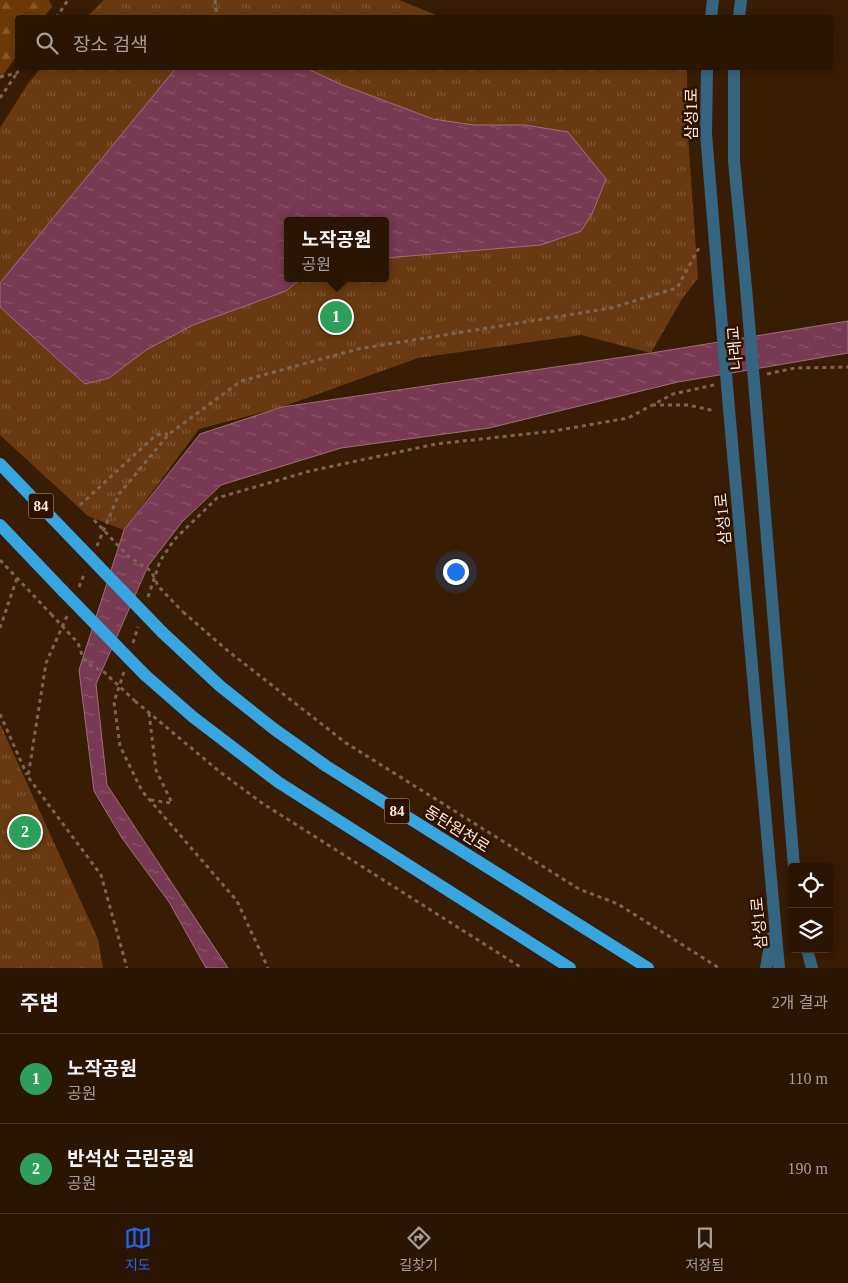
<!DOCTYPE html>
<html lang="ko">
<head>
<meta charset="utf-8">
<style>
	:root { --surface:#2a1503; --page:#321e0d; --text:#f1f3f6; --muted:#a59f9a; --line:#463425; --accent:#2563eb }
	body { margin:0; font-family:"Times New Roman","Noto Sans KR",serif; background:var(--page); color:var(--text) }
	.controls { position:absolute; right:15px; bottom:15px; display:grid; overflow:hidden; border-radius:5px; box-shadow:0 2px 8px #0003 }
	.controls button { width:45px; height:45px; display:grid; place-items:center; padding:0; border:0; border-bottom:1px solid var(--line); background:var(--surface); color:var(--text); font:25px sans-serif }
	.you { position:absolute; left:455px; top:571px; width:18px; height:18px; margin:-12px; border:4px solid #fff; border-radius:50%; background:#1a73e8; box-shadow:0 0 0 8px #1a73e833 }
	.badge { display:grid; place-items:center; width:32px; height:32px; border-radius:50%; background:var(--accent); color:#fff; font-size:16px; font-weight:700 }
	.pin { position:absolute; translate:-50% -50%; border:2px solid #fff; box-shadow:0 1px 5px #0006 }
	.popup { position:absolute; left:284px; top:217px; width:105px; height:65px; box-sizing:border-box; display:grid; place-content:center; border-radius:5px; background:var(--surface); filter:drop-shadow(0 1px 4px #0005); font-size:16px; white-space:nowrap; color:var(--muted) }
	.popup b { font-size:19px; color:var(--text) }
	.popup::after { content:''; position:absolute; left:50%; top:100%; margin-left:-10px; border:10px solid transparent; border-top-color:var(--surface) }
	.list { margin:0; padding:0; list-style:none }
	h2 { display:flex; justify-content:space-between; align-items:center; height:65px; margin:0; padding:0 20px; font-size:21px }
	h2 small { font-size:16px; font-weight:400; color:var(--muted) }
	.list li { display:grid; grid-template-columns:32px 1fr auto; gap:15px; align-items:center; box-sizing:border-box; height:90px; padding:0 20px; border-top:1px solid var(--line) }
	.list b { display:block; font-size:19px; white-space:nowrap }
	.list p { margin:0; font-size:16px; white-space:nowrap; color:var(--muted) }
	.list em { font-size:16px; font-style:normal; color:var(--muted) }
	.icon { flex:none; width:28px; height:28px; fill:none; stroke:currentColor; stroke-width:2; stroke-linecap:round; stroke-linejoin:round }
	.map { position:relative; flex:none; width:848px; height:968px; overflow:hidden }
	.search { position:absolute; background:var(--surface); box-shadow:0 2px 8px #0003; left:15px; right:15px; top:15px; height:55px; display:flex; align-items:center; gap:12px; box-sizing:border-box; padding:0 18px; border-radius:5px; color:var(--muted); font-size:19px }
	.sheet { height:245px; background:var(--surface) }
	nav { display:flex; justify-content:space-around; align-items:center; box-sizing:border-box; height:70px; border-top:1px solid var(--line); background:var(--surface); font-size:14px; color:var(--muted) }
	nav a { display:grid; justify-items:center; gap:2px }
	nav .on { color:var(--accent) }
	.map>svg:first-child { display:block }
</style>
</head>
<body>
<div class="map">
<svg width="848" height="968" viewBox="0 0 848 968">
	<defs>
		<pattern id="forest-firs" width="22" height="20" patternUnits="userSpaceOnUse" patternTransform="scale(1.25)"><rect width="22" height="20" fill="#6e3907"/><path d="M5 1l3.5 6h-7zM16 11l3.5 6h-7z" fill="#84562b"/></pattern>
		<pattern id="park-tufts" width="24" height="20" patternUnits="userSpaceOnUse" patternTransform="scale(1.25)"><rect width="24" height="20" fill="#693a11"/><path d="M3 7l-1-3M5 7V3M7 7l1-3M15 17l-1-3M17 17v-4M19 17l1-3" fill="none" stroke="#7f5633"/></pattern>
		<pattern id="water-ripples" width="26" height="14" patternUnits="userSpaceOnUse" patternTransform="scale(1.25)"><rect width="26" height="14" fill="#783952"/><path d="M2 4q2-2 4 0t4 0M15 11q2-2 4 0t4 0" fill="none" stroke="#8c566a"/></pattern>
	</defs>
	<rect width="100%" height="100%" fill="#381c04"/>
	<path fill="url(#forest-firs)" d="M0,0H49L52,7L44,17L18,18L17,55L0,80Z"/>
	<path fill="url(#park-tufts)" fill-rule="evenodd" d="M104,0H399L441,17H87Z
		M41,68H687L688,136L698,278L682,299L651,353L581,335L418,358L282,407L199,429L124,530L88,516L0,435V128L29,82ZM287,221H385V278H287Z
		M0,724L98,939L103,968H0Z"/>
	<path fill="url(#water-ripples)" stroke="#a06d7b" d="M176,68H306L340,84L433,119L474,125H525L568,132L606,179L592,214L581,231L541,245L385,258V221H287V278H302L286,291L193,325L146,350L109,378L85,384L0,307V283Z
		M848,321V353L678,382L489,428L341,448L221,485L182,522L148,566L96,684L107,785L228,968H206L169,902L122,838L94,791L79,670L124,530L200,434L282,407L651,353Z"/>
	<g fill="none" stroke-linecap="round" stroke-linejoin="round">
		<path stroke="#7d6450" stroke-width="3" stroke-dasharray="4 4" stroke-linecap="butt" d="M215,0L217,18
			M56,18L68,0
			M0,77L17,73L21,68
			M0,98L17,73
			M767,374L795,368L848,367
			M652,405H688L715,411
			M80,505L156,435L168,434
			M97,546L119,494L169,434L241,381L358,349L611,308L677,288L700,246
			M0,560L51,614
			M79,587L85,572
			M148,597L160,561L174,540L217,498L310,471L436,444L554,431L628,418L673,394L714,385
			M183,612L228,651L346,743L579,889L618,904L719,968
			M67,616L46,663L28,777L101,875L127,968
			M0,628L17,578
			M133,643L138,627
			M124,672L114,702L120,746L142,791L237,901L268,968
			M135,701L220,772L262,803L522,968
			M149,713L156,770L172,803L150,800
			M0,714L27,775"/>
		<path stroke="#366582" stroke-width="12" d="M711,18L713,0
			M739,18L741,0
			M707,68L706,134L719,292
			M734,68V161L746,288
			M756,405L794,867
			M729,409L779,968
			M807,949L812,968
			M766,968L771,938"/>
		<path stroke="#36a5e0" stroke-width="12" d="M0,464L82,549
			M0,525L63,591
			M162,632L220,686L274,729L326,766L648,968
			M145,675L193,717L278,782L570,968"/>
		<path stroke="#7d6450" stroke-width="3" stroke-dasharray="4 4" stroke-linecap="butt" d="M94,520L128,556L151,571L158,586L183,612
			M51,614L78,643L82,655L88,664L104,672L135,701"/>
		<path stroke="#366582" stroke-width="12" d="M746,288L756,405
			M719,292L729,409"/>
		<path stroke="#36a5e0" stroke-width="12" d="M82,549L162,632
			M63,591L145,675"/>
	</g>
	<g text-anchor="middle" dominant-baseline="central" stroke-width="5" stroke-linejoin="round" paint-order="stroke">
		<g fill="#2e1200" stroke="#bea799" stroke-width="1">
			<rect x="28.5" y="493.5" width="25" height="25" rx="4"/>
			<rect x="384.5" y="798.5" width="25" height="25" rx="4"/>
		</g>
		<g font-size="15" font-weight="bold" fill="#fce7da">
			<text x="41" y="506">84</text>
			<text x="397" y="811">84</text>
		</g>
		<g font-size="16" fill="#fce7da" stroke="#2e1200">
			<text transform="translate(691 114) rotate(-90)">삼성1로</text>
			<text transform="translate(735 348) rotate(-95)">나래교</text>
			<text transform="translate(723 519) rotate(-95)">삼성1로</text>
			<text transform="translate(457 829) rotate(32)">동탄원천로</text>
			<text transform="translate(759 923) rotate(-95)">삼성1로</text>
		</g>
	</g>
</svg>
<div class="controls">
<button><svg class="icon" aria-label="locate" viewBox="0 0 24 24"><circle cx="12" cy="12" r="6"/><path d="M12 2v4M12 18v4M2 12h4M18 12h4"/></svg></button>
<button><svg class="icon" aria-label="layers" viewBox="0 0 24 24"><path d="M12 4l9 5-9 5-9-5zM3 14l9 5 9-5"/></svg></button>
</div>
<div class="you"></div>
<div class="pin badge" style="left:336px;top:317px;background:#2e9e5b">1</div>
<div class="popup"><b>노작공원</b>공원</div>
<div class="pin badge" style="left:25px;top:832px;background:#2e9e5b">2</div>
<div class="search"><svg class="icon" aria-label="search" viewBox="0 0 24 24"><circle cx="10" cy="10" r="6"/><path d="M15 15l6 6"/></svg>장소 검색</div>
</div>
<section class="sheet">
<h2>주변<small>2개 결과</small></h2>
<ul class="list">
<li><span class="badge" style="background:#2e9e5b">1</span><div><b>노작공원</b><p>공원</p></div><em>110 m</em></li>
<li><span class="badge" style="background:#2e9e5b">2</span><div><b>반석산 근린공원</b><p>공원</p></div><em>190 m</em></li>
</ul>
</section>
<nav>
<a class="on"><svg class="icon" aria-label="map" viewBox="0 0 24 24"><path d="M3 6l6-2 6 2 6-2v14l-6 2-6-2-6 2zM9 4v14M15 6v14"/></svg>지도</a>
<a><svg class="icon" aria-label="directions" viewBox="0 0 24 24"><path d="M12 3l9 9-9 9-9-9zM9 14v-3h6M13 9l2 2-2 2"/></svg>길찾기</a>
<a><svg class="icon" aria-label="saved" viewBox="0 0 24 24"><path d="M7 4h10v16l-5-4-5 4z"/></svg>저장됨</a>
</nav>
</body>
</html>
